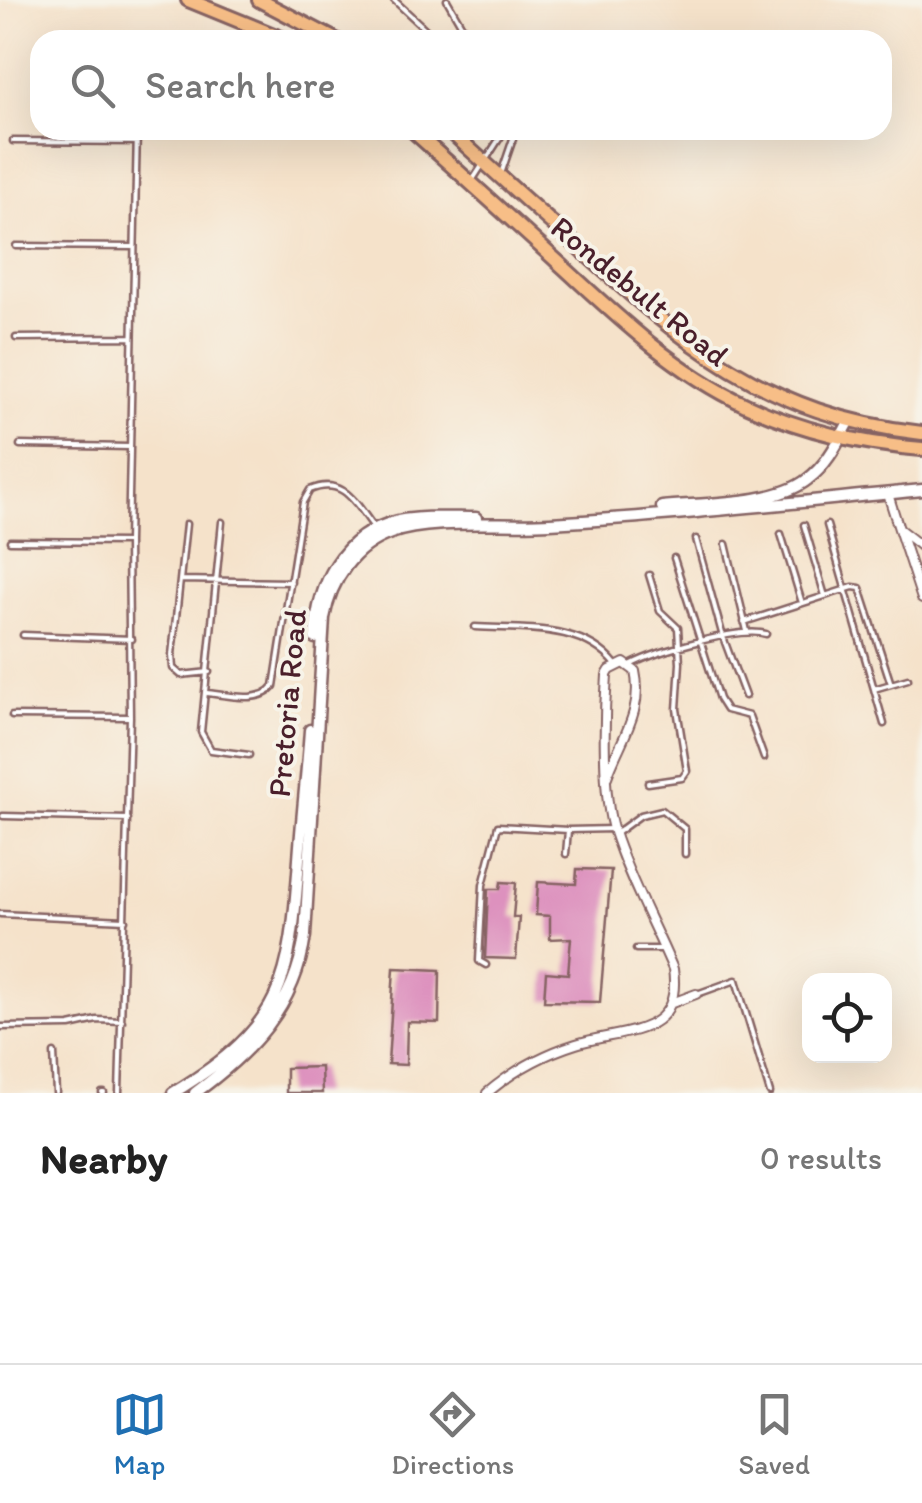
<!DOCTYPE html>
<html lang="en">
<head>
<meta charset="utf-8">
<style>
	:root { --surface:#fff; --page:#f6f6f6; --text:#222; --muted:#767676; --line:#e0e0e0; --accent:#1f6fb2 }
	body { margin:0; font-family:Itim,sans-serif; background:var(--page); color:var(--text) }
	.controls { position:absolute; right:30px; bottom:30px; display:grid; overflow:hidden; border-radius:20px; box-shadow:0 10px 40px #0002 }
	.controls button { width:90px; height:90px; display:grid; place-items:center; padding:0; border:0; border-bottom:2px solid var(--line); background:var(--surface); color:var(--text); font:50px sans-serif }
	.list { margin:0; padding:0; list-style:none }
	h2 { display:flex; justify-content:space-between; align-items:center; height:130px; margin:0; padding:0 40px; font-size:42px }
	h2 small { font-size:32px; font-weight:400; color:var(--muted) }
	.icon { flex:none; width:55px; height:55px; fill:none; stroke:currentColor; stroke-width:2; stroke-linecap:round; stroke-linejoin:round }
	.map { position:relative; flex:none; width:922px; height:1093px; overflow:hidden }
	.search { position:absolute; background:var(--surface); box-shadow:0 10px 40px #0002; left:30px; right:30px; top:30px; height:110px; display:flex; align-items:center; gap:25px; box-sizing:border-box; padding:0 35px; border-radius:30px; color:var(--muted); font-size:38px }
	.sheet { height:270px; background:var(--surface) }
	nav { display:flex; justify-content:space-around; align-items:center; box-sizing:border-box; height:140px; border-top:2px solid var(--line); background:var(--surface); font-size:28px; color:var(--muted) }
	nav a { display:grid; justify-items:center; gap:5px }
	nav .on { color:var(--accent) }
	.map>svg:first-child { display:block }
</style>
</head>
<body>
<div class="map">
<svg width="922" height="1093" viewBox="0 0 922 1093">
	<rect width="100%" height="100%" fill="#f7f3e8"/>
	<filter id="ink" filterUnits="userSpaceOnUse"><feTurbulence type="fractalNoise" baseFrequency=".01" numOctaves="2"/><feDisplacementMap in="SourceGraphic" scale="20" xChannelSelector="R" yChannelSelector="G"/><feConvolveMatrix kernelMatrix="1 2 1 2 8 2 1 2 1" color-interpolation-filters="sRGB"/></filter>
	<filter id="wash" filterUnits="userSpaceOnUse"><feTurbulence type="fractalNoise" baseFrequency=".0048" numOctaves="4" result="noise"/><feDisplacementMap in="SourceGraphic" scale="40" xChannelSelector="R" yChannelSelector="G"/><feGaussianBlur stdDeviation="2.25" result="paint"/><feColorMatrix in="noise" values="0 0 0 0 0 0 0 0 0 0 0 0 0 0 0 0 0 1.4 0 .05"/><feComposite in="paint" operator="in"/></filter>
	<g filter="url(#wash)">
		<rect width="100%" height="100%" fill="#f5e2ca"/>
		<g id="blocks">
			<path fill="#dd91be" d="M577,869L611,870L600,1002L544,1001L546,972L568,974L571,938L550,939V916L536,915L538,882L576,884Z
				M501,882L516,883L513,917H519L516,959L485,958L488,889H500Z
				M394,968L440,970L439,1023L407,1022L406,1065L388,1064Z
				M321,1067L322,1093H286V1068Z"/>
		</g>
	</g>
	<g filter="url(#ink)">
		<use href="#blocks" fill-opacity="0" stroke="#866363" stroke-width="2.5"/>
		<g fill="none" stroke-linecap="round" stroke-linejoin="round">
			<g stroke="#866363" stroke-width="9">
				<path id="service" d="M394,0L437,40
					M447,0L470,40
					M13,141L137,142
					M502,171L516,130
					M472,181L505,130
					M16,246L134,247
					M16,338L132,337
					M20,445L130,447
					M222,522L201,732L211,750L249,755
					M186,524L172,655L173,668L181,675L209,672
					M804,525L825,596
					M827,525L884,724
					M781,534L802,603
					M696,539L723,637L745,696
					M10,541L128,542
					M726,544L747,631
					M674,558L719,699L726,710L749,716L764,758
					M181,580L291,582
					M744,622L853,587L860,588L891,684
					M475,627C524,630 583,623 616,665
					M23,635L132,639
					M630,665C655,652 740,626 766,634
					M874,689L908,679
					M207,693C227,695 261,704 274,686L303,502L310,490C343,476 355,502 373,526
					M12,716L130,717
					M648,783L682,778L687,771L677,709L680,663L678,628L660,611L649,575
					M3,816L128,819
					M615,834L641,815L662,810L685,829V854
					M566,854L568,830L613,829
					M0,914L125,920
					M636,949H665
					M486,965L479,961L483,885L498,826L568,830
					M697,994L736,980L770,1093
					M1,1027L70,1026L97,1020L122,1021
					M54,1053L56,1093
					M102,1093H104
					M119,1093L130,717L128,542L137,130"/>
			</g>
			<g stroke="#866363" stroke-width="12">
				<path id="minor" d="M888,494L899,529L922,547
					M899,529L922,599
					M672,1003L696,994
					M487,1093C513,1071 544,1054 576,1044C623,1029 683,1038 673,969C654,924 629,879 614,832C602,796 604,714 607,675L610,670L624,663L635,671C644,712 620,740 607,777"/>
			</g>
			<g stroke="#866363" stroke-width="15">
				<path id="tertiary" d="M662,507C703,503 776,505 808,479C827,465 838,442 849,422
					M315,638C317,585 342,534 398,521C423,516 450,518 476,518
					M173,1093C285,1025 290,983 299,859C302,816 307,773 310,730
					M195,1093C251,1052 295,1008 305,936L324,618C331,580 353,546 391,533C432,518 505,526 550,523C674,516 798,502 922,490"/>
			</g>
			<g stroke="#866363" stroke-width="18">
				<path id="primary" d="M188,0L286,40
					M259,0L336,40
					M412,130C461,174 510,218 559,263C616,316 675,372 746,405C802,431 861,444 922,449
					M449,130C490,168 532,205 574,243C683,344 768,416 922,433"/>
			</g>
			<use href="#service" stroke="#fff" stroke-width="4"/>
			<use href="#minor" stroke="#fff" stroke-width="8"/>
			<use href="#tertiary" stroke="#fff" stroke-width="10"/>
			<use href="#primary" stroke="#f7be87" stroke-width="12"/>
		</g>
	</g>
	<g text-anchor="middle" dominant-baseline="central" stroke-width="8" stroke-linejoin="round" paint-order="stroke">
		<g font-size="32" fill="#4a1f2b" stroke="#f7f3e8">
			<text transform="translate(640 291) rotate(39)">Rondebult Road</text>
			<text transform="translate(287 703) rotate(-85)">Pretoria Road</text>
		</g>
	</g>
</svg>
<div class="controls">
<button><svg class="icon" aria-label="locate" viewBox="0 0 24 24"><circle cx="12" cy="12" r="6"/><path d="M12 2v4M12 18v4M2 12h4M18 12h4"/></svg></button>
</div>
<div class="search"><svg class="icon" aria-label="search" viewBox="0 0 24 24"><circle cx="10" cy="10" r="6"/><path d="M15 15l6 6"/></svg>Search here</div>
</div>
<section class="sheet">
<h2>Nearby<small>0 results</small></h2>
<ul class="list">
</ul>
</section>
<nav>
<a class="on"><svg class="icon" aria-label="map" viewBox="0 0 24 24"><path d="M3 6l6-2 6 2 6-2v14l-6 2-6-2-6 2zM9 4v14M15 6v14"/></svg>Map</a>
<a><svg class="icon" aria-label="directions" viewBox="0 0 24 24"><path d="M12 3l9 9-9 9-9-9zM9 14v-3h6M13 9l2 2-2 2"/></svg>Directions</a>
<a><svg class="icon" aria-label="saved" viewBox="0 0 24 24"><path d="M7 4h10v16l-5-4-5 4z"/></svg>Saved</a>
</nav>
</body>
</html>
